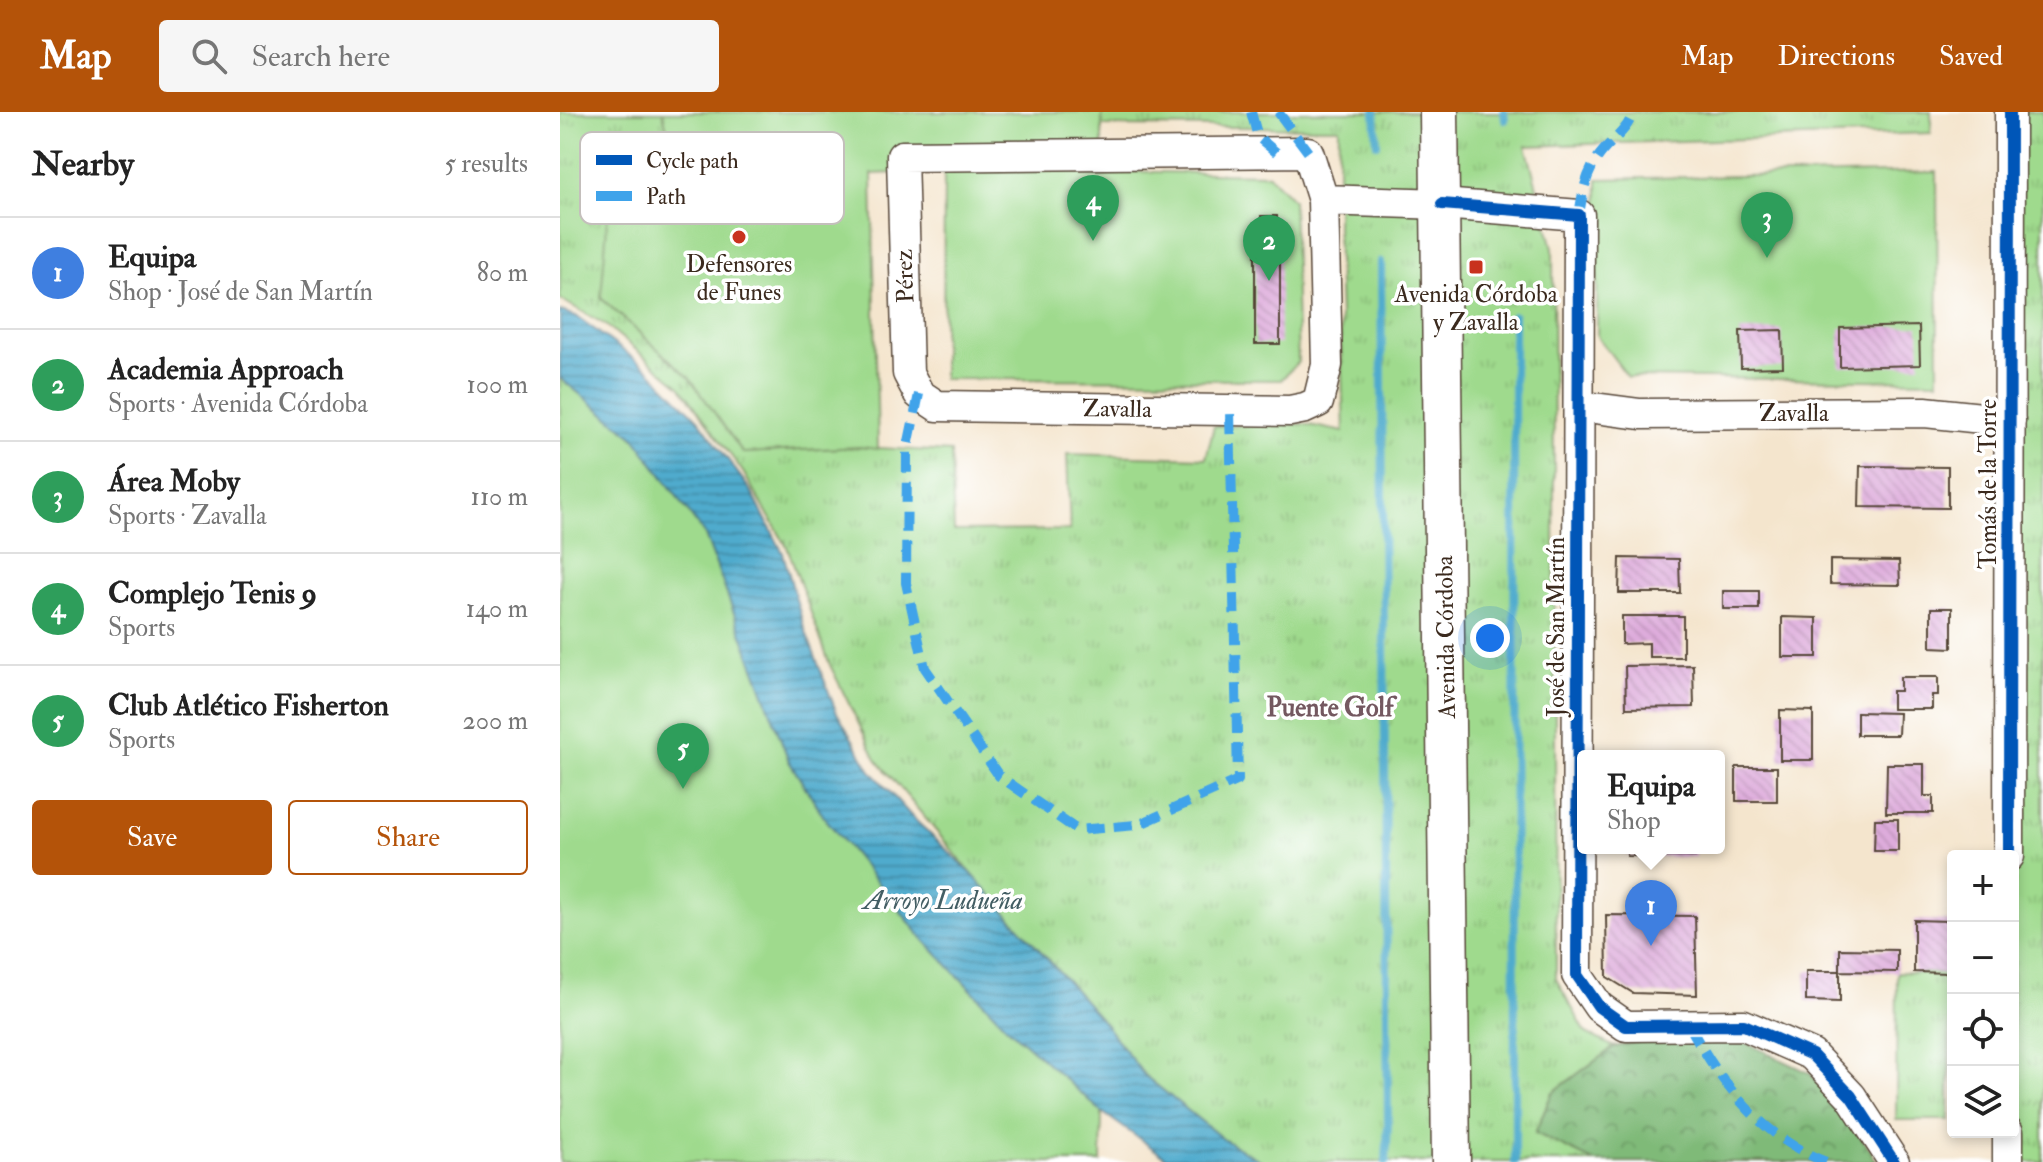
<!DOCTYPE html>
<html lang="en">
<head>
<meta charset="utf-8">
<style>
	:root { --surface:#fff; --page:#f6f6f6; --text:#222; --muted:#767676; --line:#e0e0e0; --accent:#b45309 }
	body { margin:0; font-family:"IM FELL Double Pica",serif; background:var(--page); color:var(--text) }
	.controls { position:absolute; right:24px; bottom:24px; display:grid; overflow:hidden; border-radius:8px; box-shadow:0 4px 12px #0003 }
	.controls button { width:72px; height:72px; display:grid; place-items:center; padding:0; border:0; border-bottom:2px solid var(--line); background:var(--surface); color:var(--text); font:40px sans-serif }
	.you { position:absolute; left:930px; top:526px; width:28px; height:28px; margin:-20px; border:6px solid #fff; border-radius:50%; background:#1a73e8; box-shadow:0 0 0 12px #1a73e833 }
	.badge { display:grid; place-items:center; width:52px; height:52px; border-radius:50%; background:var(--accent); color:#fff; font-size:26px; font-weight:700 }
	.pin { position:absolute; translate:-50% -66px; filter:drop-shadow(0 2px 4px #0008) }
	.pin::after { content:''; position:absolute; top:42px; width:28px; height:24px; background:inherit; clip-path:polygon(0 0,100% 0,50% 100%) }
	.popup { position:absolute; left:1017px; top:638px; width:148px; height:104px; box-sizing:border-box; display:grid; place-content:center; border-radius:8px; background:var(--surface); filter:drop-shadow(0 2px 6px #0005); font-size:26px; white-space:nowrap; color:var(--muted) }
	.popup b { font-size:30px; color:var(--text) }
	.popup::after { content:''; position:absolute; left:50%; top:100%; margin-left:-16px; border:16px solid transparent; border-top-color:var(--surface) }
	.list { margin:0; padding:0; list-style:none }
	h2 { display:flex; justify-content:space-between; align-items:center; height:104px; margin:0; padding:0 32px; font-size:34px }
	h2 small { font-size:26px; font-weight:400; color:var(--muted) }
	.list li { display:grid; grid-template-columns:52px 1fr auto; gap:24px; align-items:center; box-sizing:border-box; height:112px; padding:0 32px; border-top:2px solid var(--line) }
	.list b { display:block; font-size:30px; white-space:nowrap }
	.list p { margin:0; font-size:26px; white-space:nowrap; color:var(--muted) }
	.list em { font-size:26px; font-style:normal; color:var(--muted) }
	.actions { display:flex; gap:16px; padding:24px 32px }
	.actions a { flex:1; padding:18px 0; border:2px solid var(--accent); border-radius:8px; text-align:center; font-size:28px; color:var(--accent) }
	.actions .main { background:var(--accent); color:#fff }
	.icon { flex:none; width:44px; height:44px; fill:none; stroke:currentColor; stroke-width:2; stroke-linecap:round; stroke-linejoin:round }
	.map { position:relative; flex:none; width:1483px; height:1050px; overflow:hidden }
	header { display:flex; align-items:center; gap:48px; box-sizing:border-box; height:112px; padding:0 40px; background:var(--accent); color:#fff }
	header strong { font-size:38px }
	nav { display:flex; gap:44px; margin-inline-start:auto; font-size:28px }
	.search { width:560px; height:72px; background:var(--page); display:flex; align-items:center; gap:20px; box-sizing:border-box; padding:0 28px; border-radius:8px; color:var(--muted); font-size:30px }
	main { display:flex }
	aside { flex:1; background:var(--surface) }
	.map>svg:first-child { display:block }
</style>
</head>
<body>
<header>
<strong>Map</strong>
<div class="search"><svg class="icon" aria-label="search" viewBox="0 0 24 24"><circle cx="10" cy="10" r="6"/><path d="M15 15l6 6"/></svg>Search here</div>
<nav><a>Map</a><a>Directions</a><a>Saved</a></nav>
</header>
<main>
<aside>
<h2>Nearby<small>5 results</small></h2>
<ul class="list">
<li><span class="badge" style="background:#3f7fe0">1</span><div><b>Equipa</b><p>Shop · José de San Martín</p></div><em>80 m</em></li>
<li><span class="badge" style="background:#2e9e5b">2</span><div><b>Academia Approach</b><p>Sports · Avenida Córdoba</p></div><em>100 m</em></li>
<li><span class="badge" style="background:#2e9e5b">3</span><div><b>Área Moby</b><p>Sports · Zavalla</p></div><em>110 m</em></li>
<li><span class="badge" style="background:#2e9e5b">4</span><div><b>Complejo Tenis 9</b><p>Sports</p></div><em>140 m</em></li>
<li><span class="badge" style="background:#2e9e5b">5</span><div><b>Club Atlético Fisherton</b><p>Sports</p></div><em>200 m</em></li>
</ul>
<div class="actions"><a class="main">Save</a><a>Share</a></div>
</aside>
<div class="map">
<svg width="1483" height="1050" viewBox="0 0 1483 1050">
	<defs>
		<pattern id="grass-tufts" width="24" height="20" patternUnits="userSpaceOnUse" patternTransform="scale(2)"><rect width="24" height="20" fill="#9fda8d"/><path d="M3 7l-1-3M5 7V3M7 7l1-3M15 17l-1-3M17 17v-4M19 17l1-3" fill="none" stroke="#8abb79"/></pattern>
		<pattern id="forest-crowns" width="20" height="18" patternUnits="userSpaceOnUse" patternTransform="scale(2)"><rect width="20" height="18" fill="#7fba78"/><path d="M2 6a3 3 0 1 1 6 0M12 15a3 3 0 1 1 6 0" fill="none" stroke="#699762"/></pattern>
		<pattern id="water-rules" width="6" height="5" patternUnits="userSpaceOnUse" patternTransform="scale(2)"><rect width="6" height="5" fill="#4fabcd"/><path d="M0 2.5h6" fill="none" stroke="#438ba6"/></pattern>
		<pattern id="building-back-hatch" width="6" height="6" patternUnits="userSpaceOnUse" patternTransform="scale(2)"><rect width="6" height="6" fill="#deacdc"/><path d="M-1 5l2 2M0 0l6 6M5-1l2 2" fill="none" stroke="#bf94bc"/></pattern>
	</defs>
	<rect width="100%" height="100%" fill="#fff"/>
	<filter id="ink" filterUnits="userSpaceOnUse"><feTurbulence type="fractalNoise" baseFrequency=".0125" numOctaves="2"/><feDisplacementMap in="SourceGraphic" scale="16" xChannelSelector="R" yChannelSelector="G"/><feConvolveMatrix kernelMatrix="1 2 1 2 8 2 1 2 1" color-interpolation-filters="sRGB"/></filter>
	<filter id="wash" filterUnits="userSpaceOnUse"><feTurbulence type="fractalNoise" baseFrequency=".006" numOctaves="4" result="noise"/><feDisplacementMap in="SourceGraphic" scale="32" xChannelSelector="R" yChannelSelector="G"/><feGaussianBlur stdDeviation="1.8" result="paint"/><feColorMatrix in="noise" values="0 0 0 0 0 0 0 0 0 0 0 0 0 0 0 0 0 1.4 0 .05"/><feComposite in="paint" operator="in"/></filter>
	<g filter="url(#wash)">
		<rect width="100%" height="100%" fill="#f4e5cd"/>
		<path fill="url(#grass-tufts)" stroke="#6d8256" stroke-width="2" d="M0,0H103L117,63L41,186L130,266L183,341L300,335L391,340L394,419L510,418L507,342L646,346L654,314L744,312L784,320L777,115L779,16L542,14V0H1371V21L966,34L993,136L996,867L1026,921L1054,935L1108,924L1182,929L1319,1050H703L663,1027L584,963L540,906L411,761L316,647L270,553L227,435L183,360L120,274L46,213L0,187Z
			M1450,0H1483V1050H1448L1453,1020Z
			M1337,860L1390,861L1389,1008H1336Z"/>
		<path fill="url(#forest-crowns)" stroke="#5d724b" stroke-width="2" d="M1108,924L1182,929L1250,961L1310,1037L1316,1050H1035L975,1021L992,981L1054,935Z"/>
		<path fill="#9fda8d" stroke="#6d8256" stroke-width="2" d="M103,0H542V59L708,62L733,88L738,250L721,268L383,267L384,59L312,62L318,337L300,335L183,341L130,266L41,186L51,64L117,63Z
			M1377,60L1378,269L1068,265L1037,224L1038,67Z
			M0,266L74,325L145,423L229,649L264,705L363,827L447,915L542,1000L541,1050H0Z"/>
		<path fill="url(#water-rules)" stroke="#456a76" stroke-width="2" d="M0,199L16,204L87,256L138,307L191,379L223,441L243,512L276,599L311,659L352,705L411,761L540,906L584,963L663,1027L703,1050H612L542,1000L447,915L363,827L264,705L229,649L145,423L74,325L0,266Z"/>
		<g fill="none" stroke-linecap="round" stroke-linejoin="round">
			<path stroke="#4fabcd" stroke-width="8" d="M815,0L817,32
				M944,0L945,8
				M821,150L828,1012L826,1050
				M954,204L955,1050"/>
		</g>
		<g id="blocks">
			<path fill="url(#building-back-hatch)" d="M701,104H717V129H701Z
				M695,135H720V232H695Z
				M1359,214L1360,253L1280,255V216Z
				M1222,218L1223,255L1181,256L1180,219Z
				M1300,354L1388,355V396L1299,395Z
				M1060,446L1119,447L1120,481H1059Z
				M1270,448L1339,449L1340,473L1270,472Z
				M1163,479H1199V497H1163Z
				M1371,496H1392V536L1371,535Z
				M1062,504H1123V545H1089V531L1062,532Z
				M1222,505L1257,506V545H1222Z
				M1133,553L1134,595L1066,596L1065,554Z
				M1340,565H1378V583H1372V597H1332V579H1340Z
				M1220,598L1253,599V648H1220Z
				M1297,600L1339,601L1338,623H1297Z
				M1327,652H1364V684H1373V701H1326Z
				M1176,655H1217V689H1176Z
				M1315,707H1338V739H1314Z
				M1067,736H1135V745L1067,744Z
				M1046,803L1135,804L1137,883L1073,881L1047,865Z
				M1354,808L1390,809V861L1354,860Z
				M1280,837L1337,838V860L1280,859Z
				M1246,859H1280V890L1246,889Z"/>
		</g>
	</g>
	<g filter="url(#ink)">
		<use href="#blocks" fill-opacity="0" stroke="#574638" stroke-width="2"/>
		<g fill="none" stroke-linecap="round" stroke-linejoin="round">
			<g stroke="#574638" stroke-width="33">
				<path id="minor" d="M748,40L763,88L767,253L758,290L745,296L730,299L377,294L359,282L348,261L342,44Z
					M763,88L882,92L1019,103L1017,863L1039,895L1066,914L1184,913L1252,943L1291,984L1334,1050
					M1019,294L1080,302L1365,300L1450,309
					M1449,744L1450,0
					M1448,1050V1020"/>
			</g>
			<g stroke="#574638" stroke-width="41">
				<path id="major" d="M879,0L891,1050"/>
			</g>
			<use href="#minor" stroke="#fff" stroke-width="30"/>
			<use href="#major" stroke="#fff" stroke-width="38"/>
			<path stroke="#3fa3ea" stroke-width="10" stroke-dasharray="20 10" stroke-linecap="butt" d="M691,0L698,25L717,41
				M718,0L748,40
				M1019,103C1023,79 1026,59 1043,39C1055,25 1068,18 1073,0
				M359,282L347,339L346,471L365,556L439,664L517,718L578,713L678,668L670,299
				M1129,913C1162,973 1200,1024 1266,1050"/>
			<g stroke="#fff" stroke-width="17">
				<path id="cycleway" d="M882,92L1019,103L1017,863L1039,895L1066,914L1184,913L1252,943L1291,984L1334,1050
					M1449,744L1450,0"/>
			</g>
			<use href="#cycleway" stroke="#0057b8" stroke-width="12"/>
		</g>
	</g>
	<g fill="#c8321e" stroke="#fff" stroke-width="3">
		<circle cx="179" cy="125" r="8"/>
		<rect x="908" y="147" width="16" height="16" rx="4"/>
	</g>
	<g text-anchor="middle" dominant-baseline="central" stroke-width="7" stroke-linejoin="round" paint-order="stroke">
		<g font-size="24" fill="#3b2a1e" stroke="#fff">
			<text x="179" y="152">Defensores<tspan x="179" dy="28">de Funes</tspan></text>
			<text x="916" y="182">Avenida Córdoba<tspan x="916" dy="28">y Zavalla</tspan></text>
		</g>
		<g font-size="24" fill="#3b2a1e" stroke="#fff">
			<text transform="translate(345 164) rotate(-92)">Pérez</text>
			<text transform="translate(557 297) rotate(1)">Zavalla</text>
			<text x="1234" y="301">Zavalla</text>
			<text transform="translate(1428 372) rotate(-90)">Tomás de la Torre</text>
			<text transform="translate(996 515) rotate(-90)">José de San Martín</text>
			<text transform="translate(886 525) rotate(-91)">Avenida Córdoba</text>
		</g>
		<g font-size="26" font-weight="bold" fill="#745860" stroke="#fff">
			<text x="770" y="596">Puente Golf</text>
		</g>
		<g font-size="26" font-style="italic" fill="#435e64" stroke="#fff">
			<text x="383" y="789">Arroyo Ludueña</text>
		</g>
	</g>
	<rect x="20" y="20" width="264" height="92" rx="12" fill="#fff" stroke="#c4bfbc" stroke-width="2"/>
	<rect x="36" y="43" width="36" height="10" fill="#0057b8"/>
	<rect x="36" y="79" width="36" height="10" fill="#3fa3ea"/>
	<g font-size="22" fill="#3b2a1e">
		<text x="86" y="56">Cycle path</text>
		<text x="86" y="92">Path</text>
	</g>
</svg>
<div class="controls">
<button>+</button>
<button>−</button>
<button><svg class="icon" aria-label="locate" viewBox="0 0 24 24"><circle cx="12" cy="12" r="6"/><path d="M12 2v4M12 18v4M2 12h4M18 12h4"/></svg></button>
<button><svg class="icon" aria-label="layers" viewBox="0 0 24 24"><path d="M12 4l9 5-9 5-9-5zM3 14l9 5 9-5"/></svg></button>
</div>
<div class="you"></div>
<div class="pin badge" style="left:1091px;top:834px;background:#3f7fe0">1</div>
<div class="popup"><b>Equipa</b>Shop</div>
<div class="pin badge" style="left:709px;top:169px;background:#2e9e5b">2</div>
<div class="pin badge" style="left:1207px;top:146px;background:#2e9e5b">3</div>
<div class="pin badge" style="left:533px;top:129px;background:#2e9e5b">4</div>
<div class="pin badge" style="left:123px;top:677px;background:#2e9e5b">5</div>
</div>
</main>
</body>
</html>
